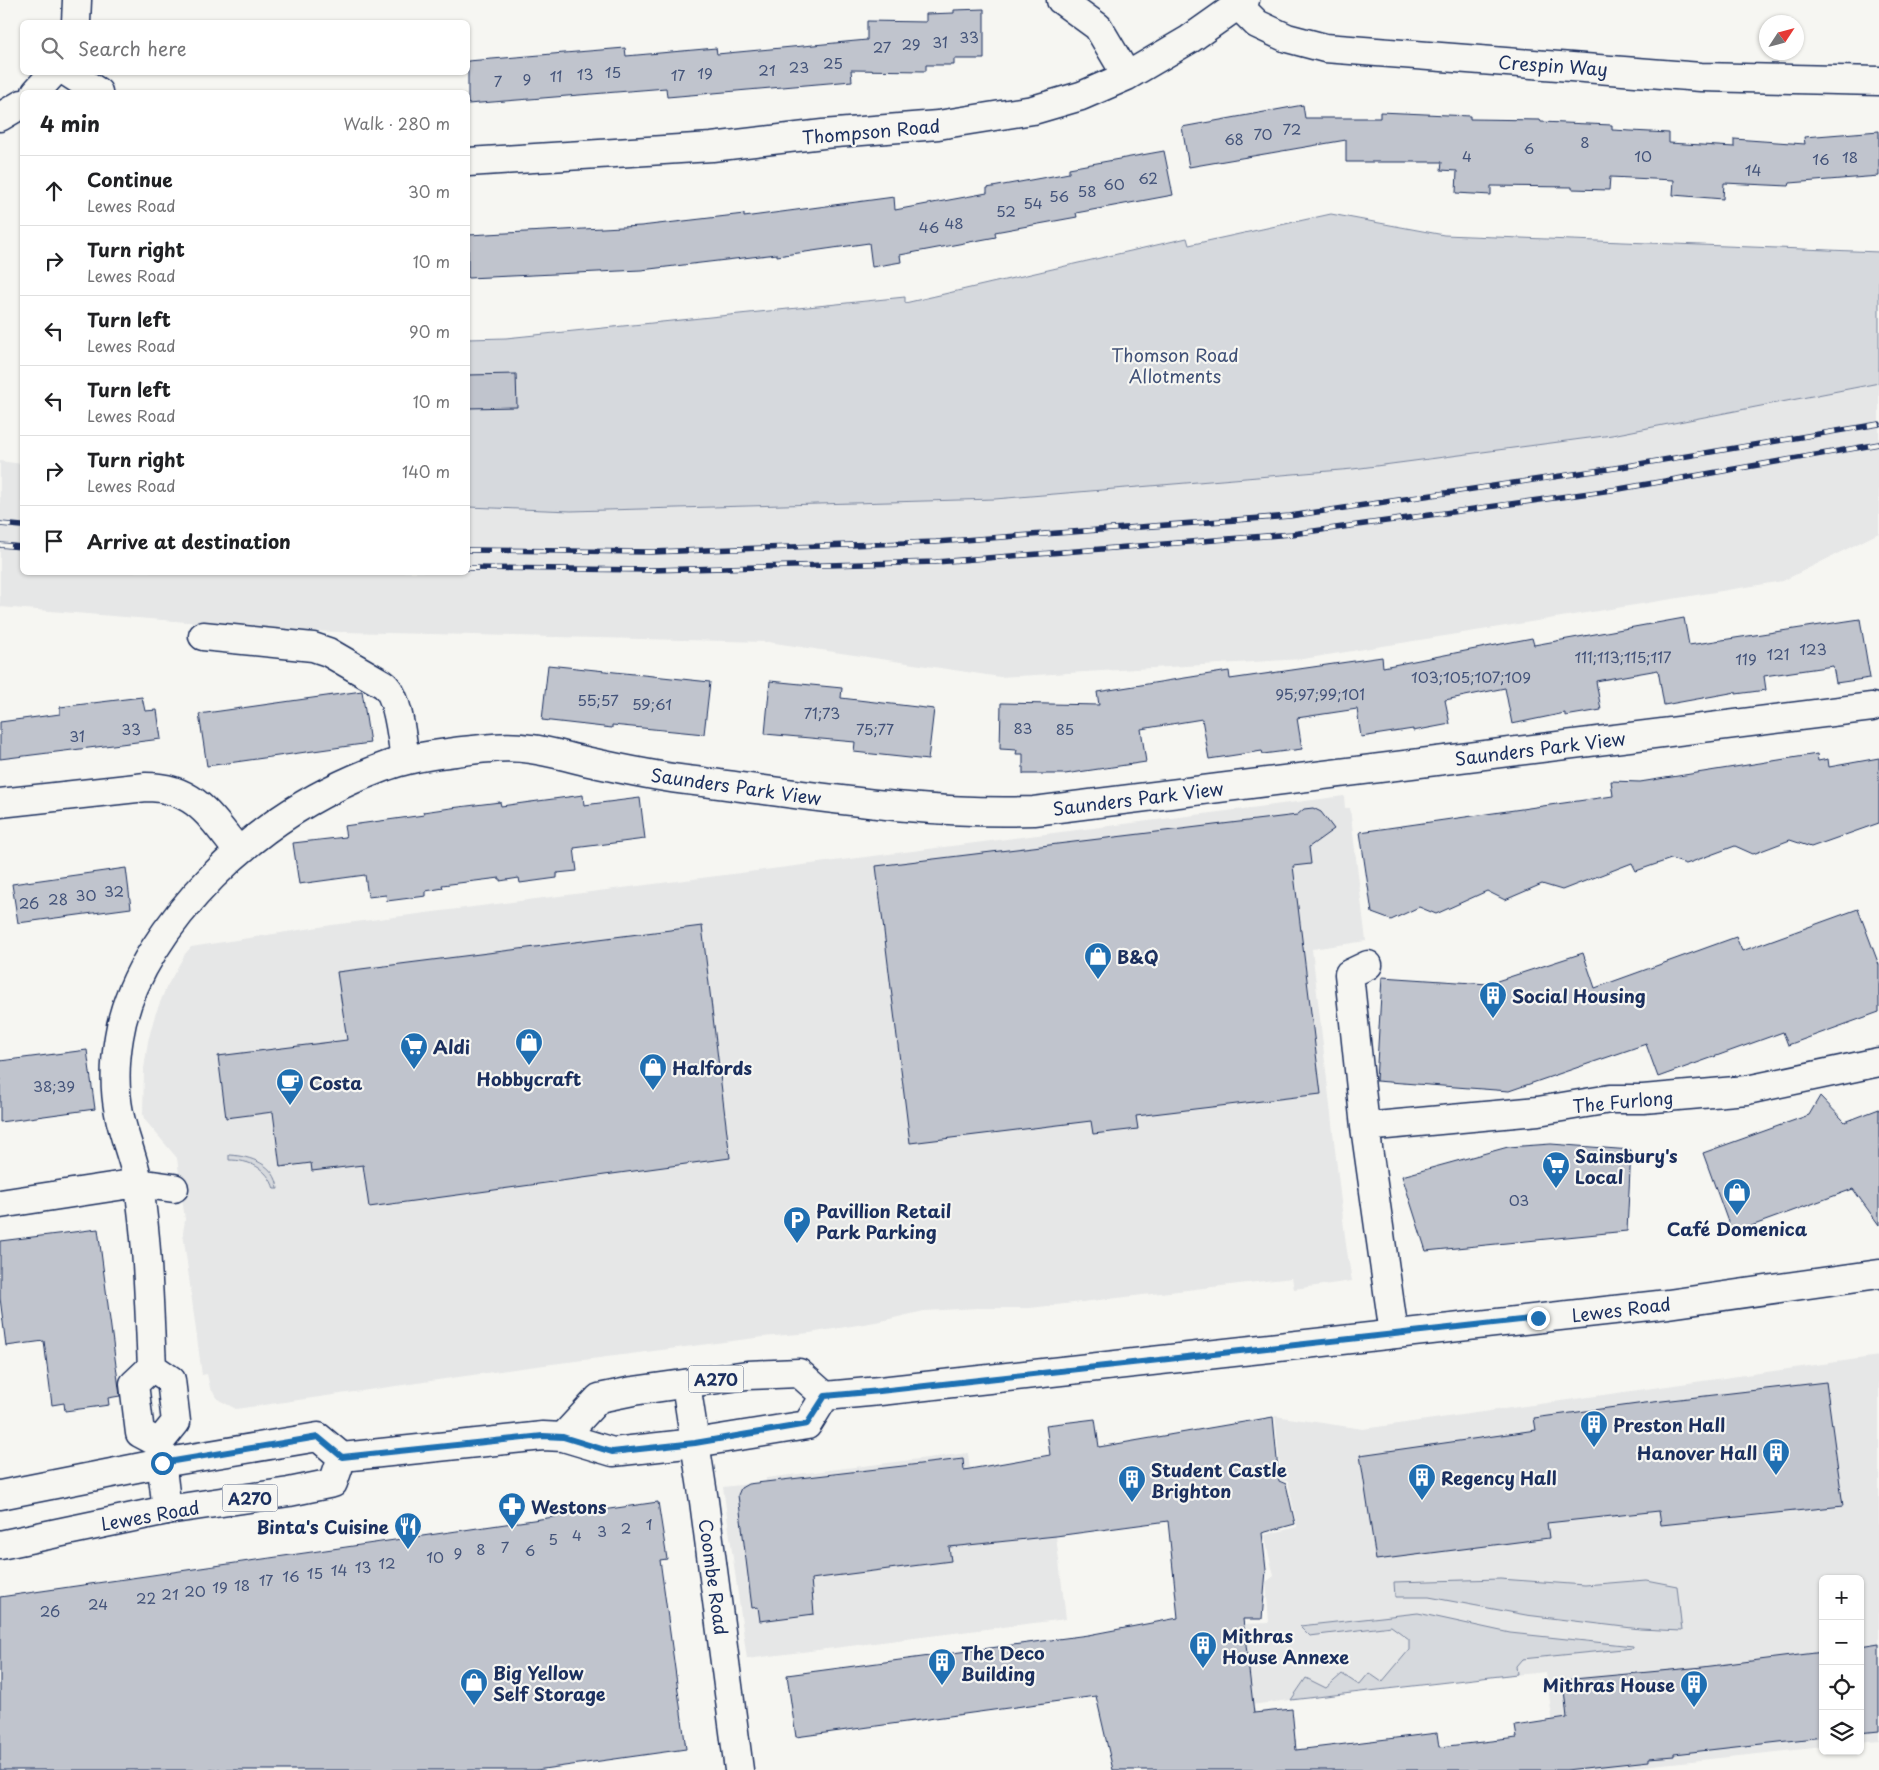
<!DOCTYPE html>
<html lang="en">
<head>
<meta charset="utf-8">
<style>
	:root { --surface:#fff; --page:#f2f2f2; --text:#202124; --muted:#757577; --line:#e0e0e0 }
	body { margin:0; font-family:"Playpen Sans",sans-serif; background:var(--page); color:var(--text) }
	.controls { position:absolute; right:15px; bottom:15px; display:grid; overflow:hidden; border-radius:8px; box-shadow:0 1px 4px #0004 }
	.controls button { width:45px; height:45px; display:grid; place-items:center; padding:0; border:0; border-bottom:1px solid var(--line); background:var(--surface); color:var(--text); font:25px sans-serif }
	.compass { position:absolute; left:1759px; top:15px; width:45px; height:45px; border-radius:50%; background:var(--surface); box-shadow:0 1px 4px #0004; rotate:54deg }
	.stop { position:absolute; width:15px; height:15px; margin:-11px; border:4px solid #1f6fb2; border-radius:50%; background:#fff }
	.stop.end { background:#1f6fb2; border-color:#fff; box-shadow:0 1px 5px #0008 }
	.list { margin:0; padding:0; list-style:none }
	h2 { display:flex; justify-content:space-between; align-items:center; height:65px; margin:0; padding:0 20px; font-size:21px }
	h2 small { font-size:16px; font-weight:400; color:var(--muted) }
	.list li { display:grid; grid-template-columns:32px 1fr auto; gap:15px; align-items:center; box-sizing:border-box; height:70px; padding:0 20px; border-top:1px solid var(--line) }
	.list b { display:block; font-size:19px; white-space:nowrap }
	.list p { margin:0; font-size:16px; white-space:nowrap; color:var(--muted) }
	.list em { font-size:16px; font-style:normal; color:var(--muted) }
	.icon { flex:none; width:28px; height:28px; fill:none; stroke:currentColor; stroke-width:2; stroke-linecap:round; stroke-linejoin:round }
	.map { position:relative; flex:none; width:1879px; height:1770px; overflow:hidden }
	.search { position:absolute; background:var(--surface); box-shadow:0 1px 4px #0004; left:20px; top:20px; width:450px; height:55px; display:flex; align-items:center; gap:12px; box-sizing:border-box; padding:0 18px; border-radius:8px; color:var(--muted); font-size:19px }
	.panel { position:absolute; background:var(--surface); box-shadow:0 1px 4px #0004; left:20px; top:90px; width:450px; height:485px; border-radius:8px }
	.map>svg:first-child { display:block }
</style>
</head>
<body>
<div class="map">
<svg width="1879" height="1770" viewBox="0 0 1879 1770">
	<rect width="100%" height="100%" fill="#f6f6f2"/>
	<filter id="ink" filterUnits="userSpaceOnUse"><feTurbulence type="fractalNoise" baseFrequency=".02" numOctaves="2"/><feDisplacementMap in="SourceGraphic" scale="10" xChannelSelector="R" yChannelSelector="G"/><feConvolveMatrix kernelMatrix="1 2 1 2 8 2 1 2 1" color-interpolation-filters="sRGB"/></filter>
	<g filter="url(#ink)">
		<path fill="#e6e7e7" d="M1879,383V533L1783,581L1303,659L1000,677L768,642L299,631L0,607V461L22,464V572H468V507L571,511L995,499L1353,469L1612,435Z
			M1344,796L1345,808H1350L1366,941L1312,949L1346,1245L1352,1281L1294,1289L1292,1278L1030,1308H978L924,1311L881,1321L810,1333L763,1337L521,1368L236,1409L219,1400L210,1388L207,1374L202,1375L183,1233L185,1220L177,1158L144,1119L143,1114L144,1069L148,1041L155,1015L166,988L185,954L191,947L332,925Z
			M1879,1356V1741L1860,1743V1579H1823V1747L1605,1770H1559L1546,1672L1393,1687L1164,1716L1241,1624L1269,1623L1266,1582L1274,1576L1264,1535L1297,1527L1288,1481H1281L1275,1416L1363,1429Z
			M968,1453L979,1544L1056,1536L1066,1619L747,1659L723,1487L766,1482V1478Z"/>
		<path fill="#d6d9dd" stroke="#78849e" d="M1331,214L1444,235L1879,252V383L1612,435L1353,469L995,499L571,511L468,507V339L506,338L905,297V303L1187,238L1189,245Z
			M229,1155C250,1156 276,1164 278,1189H274C268,1168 249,1160 229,1160Z
			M1500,1579L1585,1585L1646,1580L1677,1586L1682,1631L1640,1629L1526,1615L1429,1597H1395L1394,1582Z
			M1418,1613L1510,1633L1633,1646V1648L1522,1659L1516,1666L1517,1674L1291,1700L1306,1678L1326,1688L1342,1674L1359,1685L1369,1673L1382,1682L1409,1650V1639L1391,1626L1310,1636L1300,1626Z"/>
		<path fill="#c0c4cd" stroke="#1b2f5e" d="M984,9V59H954V65H926V71L851,70L852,81L667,97L666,88L468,104V61L625,48L626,56L716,48L717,54L867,40V21L926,22V14L954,13V10Z
			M1303,105L1305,118H1380V112L1470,116V119L1540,120L1541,122L1612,125V130L1669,133V143L1734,147V139L1805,144L1804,137L1879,131V176L1790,183L1789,186L1724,183L1723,199L1673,195L1674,180L1610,177L1609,190L1572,189V187L1491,186V195L1456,193L1457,171L1441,170L1442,162H1346V140L1189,167L1182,127Z
			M1164,151L1173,195L1076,213L1077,217L995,232L996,237L900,255L901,262L872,267L869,243L777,256V254L641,270L468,278V235L641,226L744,214V217L894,197L895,210L987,193V188L1069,173V168Z
			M516,374L517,407L468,408V375Z
			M1684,618L1689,645L1860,619L1870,678L1836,683L1833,666L1764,676L1766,690L1736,694V692L1664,705L1658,670L1596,681L1601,710L1565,716V713L1512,724L1505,688L1445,700L1450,724L1413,731V729L1361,737L1357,709L1297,718L1302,749L1263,754L1262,751L1209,759L1202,719L1141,729L1146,762L1065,774H1023V754H1016L1017,750L1000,749L1001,703L1099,705L1097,692L1229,671L1230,679L1382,657L1383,667L1532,638L1534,645Z
			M548,665L710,682L704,734L612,725V728L542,720Z
			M770,681L842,688L841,698L934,709L928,760L854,752L855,742L765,734Z
			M362,691L370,743L207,766L199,714Z
			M142,697L145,711L157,710L161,739L0,759V722L60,714V707Z
			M1817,754L1818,761L1828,759L1829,767L1879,758V823L1811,847L1790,840L1753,854L1735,846L1686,864L1671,859L1636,871L1632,863L1562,890L1542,884L1505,900L1487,891L1436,914L1419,907L1391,920L1372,913L1360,832L1613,796L1611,781L1640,782Z
			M583,795L584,805L640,798L645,839L574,848L577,871L557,873V878L520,883L519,878L500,881V878L442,885L443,888L426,891V896L387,901L386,895L368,897L365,875L299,884L293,843L346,837L344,826L424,815L423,812L451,808L500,802L501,806Z
			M1313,808L1321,812L1334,829L1309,847L1311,864L1293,866L1321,1094L1136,1116L1138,1129L1093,1134L1091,1121L910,1143L876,866L1297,815L1304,809Z
			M126,868L131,908L18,923L12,884Z
			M1858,909L1879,965V1012L1788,1045L1783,1032L1658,1077L1646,1044L1509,1091L1376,1081L1382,977L1488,984L1583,953L1595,988L1736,937L1742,951Z
			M702,926L730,1158L369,1207L363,1165L312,1171L311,1163L280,1167L273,1112L226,1118L218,1056L347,1040L337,972Z
			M87,1050L95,1109L0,1122V1061Z
			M1820,1096L1845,1122L1879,1109V1225L1853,1189L1732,1233L1703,1153L1809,1115Z
			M1551,1144L1631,1150L1627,1231L1426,1251L1402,1176L1508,1147Z
			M98,1229L120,1396L108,1398L109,1405L65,1411L64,1403L52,1405L44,1341L6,1346L0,1298V1241Z
			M1826,1382L1843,1506L1661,1525L1659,1511L1547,1523L1549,1538L1376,1560L1360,1455L1536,1430L1534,1418L1645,1403Z
			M1273,1417L1279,1481L1286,1484L1295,1524L1262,1533L1266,1570L1262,1619H1243L1254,1713L1292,1709L1296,1750L1437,1733L1439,1747L1517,1738L1515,1726L1567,1718L1563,1680L1703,1667L1823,1652V1737L1674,1754V1756L1649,1758V1761L1566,1770H1113L1096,1696L796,1737L787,1675L1088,1635L1178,1618L1168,1521L1056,1536L949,1547L951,1561L811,1579L814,1614L760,1621L758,1607L752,1608L738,1495L741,1488L748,1484L963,1459L964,1470L1050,1455L1046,1425L1095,1419L1099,1447Z
			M658,1502L667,1559L660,1560L686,1749L536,1770H0V1597Z
			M1879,1644V1730L1860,1732V1647Z"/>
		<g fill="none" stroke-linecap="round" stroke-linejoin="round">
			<g stroke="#1b2f5e" stroke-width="31">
				<path id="street" d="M1061,0L1098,27L1127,76
					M1239,6L1257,24L1287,38L1325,48L1701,77L1879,81
					M76,22L77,0
					M67,72L98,92
					M36,92L54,72
					M0,117L22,104
					M468,162L712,147L823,134L938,125L1033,110L1081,96L1127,76L1190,39L1245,0
					M203,636L313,647L328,652L383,684C399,695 402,741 405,760
					M0,803L146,787C194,787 211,817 238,851
					M1365,1127L1349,974L1368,965
					M0,1204L138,1183L174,1188
					M1394,1334L1365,1127L1538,1111L1610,1099H1643L1747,1090L1879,1062
					M152,1367C149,1307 148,1246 139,1187C135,1162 124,1138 119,1113C114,1088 115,1061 119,1037C128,977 171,919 212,877C254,834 299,803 354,779C371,772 388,764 407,760C422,756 439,754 455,752C480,749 505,745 531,749C549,751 567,757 585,761C621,769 658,777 695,781C808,795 920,815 1034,811L1872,707
					M152,1367L171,1380L176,1422L159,1443L167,1510
					M152,1367L134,1384L140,1433L159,1443
					M686,1384L704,1501L739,1770"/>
			</g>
			<g stroke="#1b2f5e" stroke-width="31">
				<path id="primary" d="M563,1437L599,1398L633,1391L747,1375L799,1373L825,1396L880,1391L1668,1304L1879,1274
					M0,1495L162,1463L318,1437L342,1457L543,1436L563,1437L613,1452L695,1443L807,1425L825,1396
					M0,1545L167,1510L289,1492L333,1483L342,1457"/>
			</g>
			<use href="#street" stroke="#f6f6f2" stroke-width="28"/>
			<use href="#primary" stroke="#f6f6f2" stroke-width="28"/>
			<g stroke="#1b2f5e" stroke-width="5.5">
				<path id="rail" d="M0,524L22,526
					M0,545L22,547
					M468,550L651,552L936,542L1290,516L1615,468L1879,424
					M468,568L651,570L936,562L1292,534L1619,489L1879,444"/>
			</g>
			<use href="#rail" stroke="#f6f6f2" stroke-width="4" stroke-dasharray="11" stroke-linecap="butt"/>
		</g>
	</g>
	<g fill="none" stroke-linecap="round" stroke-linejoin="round" filter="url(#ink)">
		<path stroke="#1f6fb2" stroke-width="6" d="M162,1463L318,1437L342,1457L543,1436L563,1437L612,1452L695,1443L807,1424L825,1396L880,1391C1099,1366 1319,1343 1538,1318"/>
	</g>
	<defs>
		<g id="shop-pin" transform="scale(1.4375)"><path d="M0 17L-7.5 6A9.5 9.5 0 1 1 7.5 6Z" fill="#1f6fb2" stroke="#f6f6f2"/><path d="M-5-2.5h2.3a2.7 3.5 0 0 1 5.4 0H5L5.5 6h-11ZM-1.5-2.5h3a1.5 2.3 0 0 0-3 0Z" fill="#fff"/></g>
		<g id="building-pin" transform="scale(1.4375)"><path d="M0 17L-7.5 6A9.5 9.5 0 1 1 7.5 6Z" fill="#1f6fb2" stroke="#f6f6f2"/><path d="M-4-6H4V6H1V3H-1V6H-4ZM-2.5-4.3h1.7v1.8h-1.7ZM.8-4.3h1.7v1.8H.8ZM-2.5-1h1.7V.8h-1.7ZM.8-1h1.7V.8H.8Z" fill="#fff"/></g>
		<g id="supermarket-pin" transform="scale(1.4375)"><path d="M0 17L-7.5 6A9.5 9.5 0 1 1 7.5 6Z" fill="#1f6fb2" stroke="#f6f6f2"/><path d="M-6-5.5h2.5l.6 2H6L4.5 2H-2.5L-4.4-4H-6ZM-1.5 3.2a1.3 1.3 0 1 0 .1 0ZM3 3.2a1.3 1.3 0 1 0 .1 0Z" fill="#fff"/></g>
		<g id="cafe-pin" transform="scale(1.4375)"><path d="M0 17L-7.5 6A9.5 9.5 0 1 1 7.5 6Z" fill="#1f6fb2" stroke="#f6f6f2"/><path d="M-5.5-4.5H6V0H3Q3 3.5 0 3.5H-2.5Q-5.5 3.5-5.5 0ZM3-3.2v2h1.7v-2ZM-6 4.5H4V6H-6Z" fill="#fff"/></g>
		<g id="parking-pin" transform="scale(1.4375)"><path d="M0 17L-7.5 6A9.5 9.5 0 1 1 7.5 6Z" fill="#1f6fb2" stroke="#f6f6f2"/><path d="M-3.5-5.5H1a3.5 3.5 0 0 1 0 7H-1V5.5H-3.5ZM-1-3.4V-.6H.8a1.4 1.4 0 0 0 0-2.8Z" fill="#fff"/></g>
		<g id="pharmacy-pin" transform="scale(1.4375)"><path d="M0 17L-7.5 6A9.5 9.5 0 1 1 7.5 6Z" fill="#1f6fb2" stroke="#f6f6f2"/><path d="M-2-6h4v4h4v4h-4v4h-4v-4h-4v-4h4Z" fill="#fff"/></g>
		<g id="restaurant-pin" transform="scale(1.4375)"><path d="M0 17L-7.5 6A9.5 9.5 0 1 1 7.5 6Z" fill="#1f6fb2" stroke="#f6f6f2"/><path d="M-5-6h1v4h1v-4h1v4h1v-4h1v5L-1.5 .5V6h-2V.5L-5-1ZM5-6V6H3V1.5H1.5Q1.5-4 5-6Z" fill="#fff"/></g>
	</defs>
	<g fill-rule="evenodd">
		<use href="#shop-pin" x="1098" y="956"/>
		<use href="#building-pin" x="1493" y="995"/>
		<use href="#shop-pin" x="529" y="1042"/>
		<use href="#supermarket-pin" x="414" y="1046"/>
		<use href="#shop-pin" x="653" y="1067"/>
		<use href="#cafe-pin" x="290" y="1082"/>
		<use href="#supermarket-pin" x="1556" y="1165"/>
		<use href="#shop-pin" x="1737" y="1192"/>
		<use href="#parking-pin" x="797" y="1220"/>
		<use href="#building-pin" x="1594" y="1424"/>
		<use href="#building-pin" x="1776" y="1452"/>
		<use href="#building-pin" x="1422" y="1477"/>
		<use href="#building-pin" x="1132" y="1479"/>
		<use href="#pharmacy-pin" x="512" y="1506"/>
		<use href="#restaurant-pin" x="408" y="1526"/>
		<use href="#building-pin" x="1203" y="1645"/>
		<use href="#building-pin" x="942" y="1662"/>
		<use href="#shop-pin" x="474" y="1682"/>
		<use href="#building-pin" x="1694" y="1684"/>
	</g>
	<g text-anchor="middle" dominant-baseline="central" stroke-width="4.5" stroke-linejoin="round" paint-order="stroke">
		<g font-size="15" fill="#44547a">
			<text x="969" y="36">33</text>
			<text x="940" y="41">31</text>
			<text x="911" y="43">29</text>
			<text x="882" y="46">27</text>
			<text x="833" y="62">25</text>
			<text x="799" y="66">23</text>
			<text x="767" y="69">21</text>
			<text x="613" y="71">15</text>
			<text x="705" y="72">19</text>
			<text x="585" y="73">13</text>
			<text x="678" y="74">17</text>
			<text x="556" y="75">11</text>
			<text x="527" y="78">9</text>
			<text x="498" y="80">7</text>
			<text x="1292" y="128">72</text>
			<text x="1263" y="133">70</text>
			<text x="1234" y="138">68</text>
			<text x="1585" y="141">8</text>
			<text x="1529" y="147">6</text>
			<text x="1467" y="155">4</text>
			<text x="1643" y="155">10</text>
			<text x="1850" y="156">18</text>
			<text x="1821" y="158">16</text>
			<text x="1753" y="169">14</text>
			<text x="1148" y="177">62</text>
			<text x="1114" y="183">60</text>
			<text x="1087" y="190">58</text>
			<text x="1059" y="195">56</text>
			<text x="1033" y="202">54</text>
			<text x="1006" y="210">52</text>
			<text x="954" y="222">48</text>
			<text x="929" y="226">46</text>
			<text x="1813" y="648">123</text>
			<text x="1778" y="653">121</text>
			<text x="1623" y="656">111;113;115;117</text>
			<text x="1746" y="658">119</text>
			<text x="1471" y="676">103;105;107;109</text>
			<text x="1320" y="693">95;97;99;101</text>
			<text x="598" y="699">55;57</text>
			<text x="652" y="703">59;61</text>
			<text x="822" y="712">71;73</text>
			<text x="1023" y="727">83</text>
			<text x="131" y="728">33</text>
			<text x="875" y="728">75;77</text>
			<text x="1065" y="728">85</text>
			<text x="77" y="735">31</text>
			<text x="114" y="890">32</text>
			<text x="86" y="894">30</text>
			<text x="58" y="898">28</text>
			<text x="29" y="902">26</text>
			<text x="54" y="1085">38;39</text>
			<text x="1519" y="1199">03</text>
			<text x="649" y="1523">1</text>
			<text x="626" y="1527">2</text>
			<text x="602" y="1530">3</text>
			<text x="577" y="1534">4</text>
			<text x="553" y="1538">5</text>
			<text x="505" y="1546">7</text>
			<text x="481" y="1548">8</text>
			<text x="530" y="1549">6</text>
			<text x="458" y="1552">9</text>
			<text x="435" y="1556">10</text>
			<text x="387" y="1562">12</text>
			<text x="363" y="1566">13</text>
			<text x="339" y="1569">14</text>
			<text x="315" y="1572">15</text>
			<text x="291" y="1575">16</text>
			<text x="266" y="1579">17</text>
			<text x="242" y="1584">18</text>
			<text x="220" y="1586">19</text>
			<text x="195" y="1590">20</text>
			<text x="170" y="1593">21</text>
			<text x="146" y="1597">22</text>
			<text x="98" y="1603">24</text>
			<text x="50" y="1610">26</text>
		</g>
		<g fill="#f6f6f2" stroke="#5d6b8a" stroke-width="1">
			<rect x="688.5" y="1365.5" width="55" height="27" rx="4"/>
			<rect x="222.5" y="1484.5" width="55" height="27" rx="4"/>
		</g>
		<g font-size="16" font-weight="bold" fill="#1b2f5e">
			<text x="716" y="1379">A270</text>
			<text x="250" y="1498">A270</text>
		</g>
		<g font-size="18" fill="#1b2f5e" stroke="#f6f6f2">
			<text transform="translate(1553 65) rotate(4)">Crespin Way</text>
			<text transform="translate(871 131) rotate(-5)">Thompson Road</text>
			<text transform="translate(1540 748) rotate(-7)">Saunders Park View</text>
			<text transform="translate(736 786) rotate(8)">Saunders Park View</text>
			<text transform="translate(1138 798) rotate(-7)">Saunders Park View</text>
			<text transform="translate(1623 1101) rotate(-5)">The Furlong</text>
			<text transform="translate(1621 1309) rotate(-7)">Lewes Road</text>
			<text transform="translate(150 1515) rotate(-10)">Lewes Road</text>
			<text transform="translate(714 1577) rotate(82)">Coombe Road</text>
		</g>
		<g font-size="18" fill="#405177" stroke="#f6f6f2">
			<text x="1175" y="354">Thomson Road<tspan x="1175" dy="21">Allotments</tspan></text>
		</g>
		<g font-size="18" font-weight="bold" fill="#1b2f5e" stroke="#f6f6f2" text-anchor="start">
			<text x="1117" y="956">B&amp;Q</text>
			<text x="1512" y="995">Social Housing</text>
			<text x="433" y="1046">Aldi</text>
			<text x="672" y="1067">Halfords</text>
			<text x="529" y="1078" text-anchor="middle">Hobbycraft</text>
			<text x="309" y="1082">Costa</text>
			<text x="1575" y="1155">Sainsbury's<tspan x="1575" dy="21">Local</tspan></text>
			<text x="816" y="1210">Pavillion Retail<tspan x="816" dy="21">Park Parking</tspan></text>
			<text x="1737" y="1228" text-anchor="middle">Café Domenica</text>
			<text x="1613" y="1424">Preston Hall</text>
			<text x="1757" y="1452" text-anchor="end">Hanover Hall</text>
			<text x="1151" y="1469">Student Castle<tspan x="1151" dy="21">Brighton</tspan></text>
			<text x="1441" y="1477">Regency Hall</text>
			<text x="531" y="1506">Westons</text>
			<text x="389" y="1526" text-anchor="end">Binta's Cuisine</text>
			<text x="1222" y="1635">Mithras<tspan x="1222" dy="21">House Annexe</tspan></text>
			<text x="961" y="1652">The Deco<tspan x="961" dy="21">Building</tspan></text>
			<text x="493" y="1672">Big Yellow<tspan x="493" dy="21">Self Storage</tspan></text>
			<text x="1675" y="1684" text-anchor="end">Mithras House</text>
		</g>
	</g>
</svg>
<div class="controls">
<button>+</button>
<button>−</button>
<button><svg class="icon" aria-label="locate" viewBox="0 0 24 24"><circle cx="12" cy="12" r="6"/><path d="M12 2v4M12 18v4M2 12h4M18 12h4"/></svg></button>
<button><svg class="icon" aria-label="layers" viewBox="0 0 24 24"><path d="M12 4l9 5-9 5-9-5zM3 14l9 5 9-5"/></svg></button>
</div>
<svg class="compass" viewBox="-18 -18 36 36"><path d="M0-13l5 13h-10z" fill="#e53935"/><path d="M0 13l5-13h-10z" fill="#757577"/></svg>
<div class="stop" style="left:162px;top:1463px"></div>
<div class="stop end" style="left:1538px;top:1318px"></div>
<div class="search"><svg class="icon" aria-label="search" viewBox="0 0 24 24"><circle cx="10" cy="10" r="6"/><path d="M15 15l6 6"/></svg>Search here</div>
<section class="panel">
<h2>4 min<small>Walk · 280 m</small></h2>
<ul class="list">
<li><svg class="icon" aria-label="ahead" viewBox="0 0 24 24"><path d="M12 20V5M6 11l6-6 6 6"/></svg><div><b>Continue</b><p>Lewes Road</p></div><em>30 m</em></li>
<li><svg class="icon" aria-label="right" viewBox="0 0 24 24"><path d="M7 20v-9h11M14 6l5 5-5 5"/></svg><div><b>Turn right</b><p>Lewes Road</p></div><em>10 m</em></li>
<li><svg class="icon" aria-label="left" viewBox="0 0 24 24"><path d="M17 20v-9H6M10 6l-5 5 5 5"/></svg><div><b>Turn left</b><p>Lewes Road</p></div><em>90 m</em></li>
<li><svg class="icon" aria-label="left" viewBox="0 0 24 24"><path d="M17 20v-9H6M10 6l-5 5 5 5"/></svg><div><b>Turn left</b><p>Lewes Road</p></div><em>10 m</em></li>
<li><svg class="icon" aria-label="right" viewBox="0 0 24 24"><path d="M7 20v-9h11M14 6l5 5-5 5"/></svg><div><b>Turn right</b><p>Lewes Road</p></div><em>140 m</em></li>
<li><svg class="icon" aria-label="arrive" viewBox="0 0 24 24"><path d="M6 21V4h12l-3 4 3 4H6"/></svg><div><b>Arrive at destination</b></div></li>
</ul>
</section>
</div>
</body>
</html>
